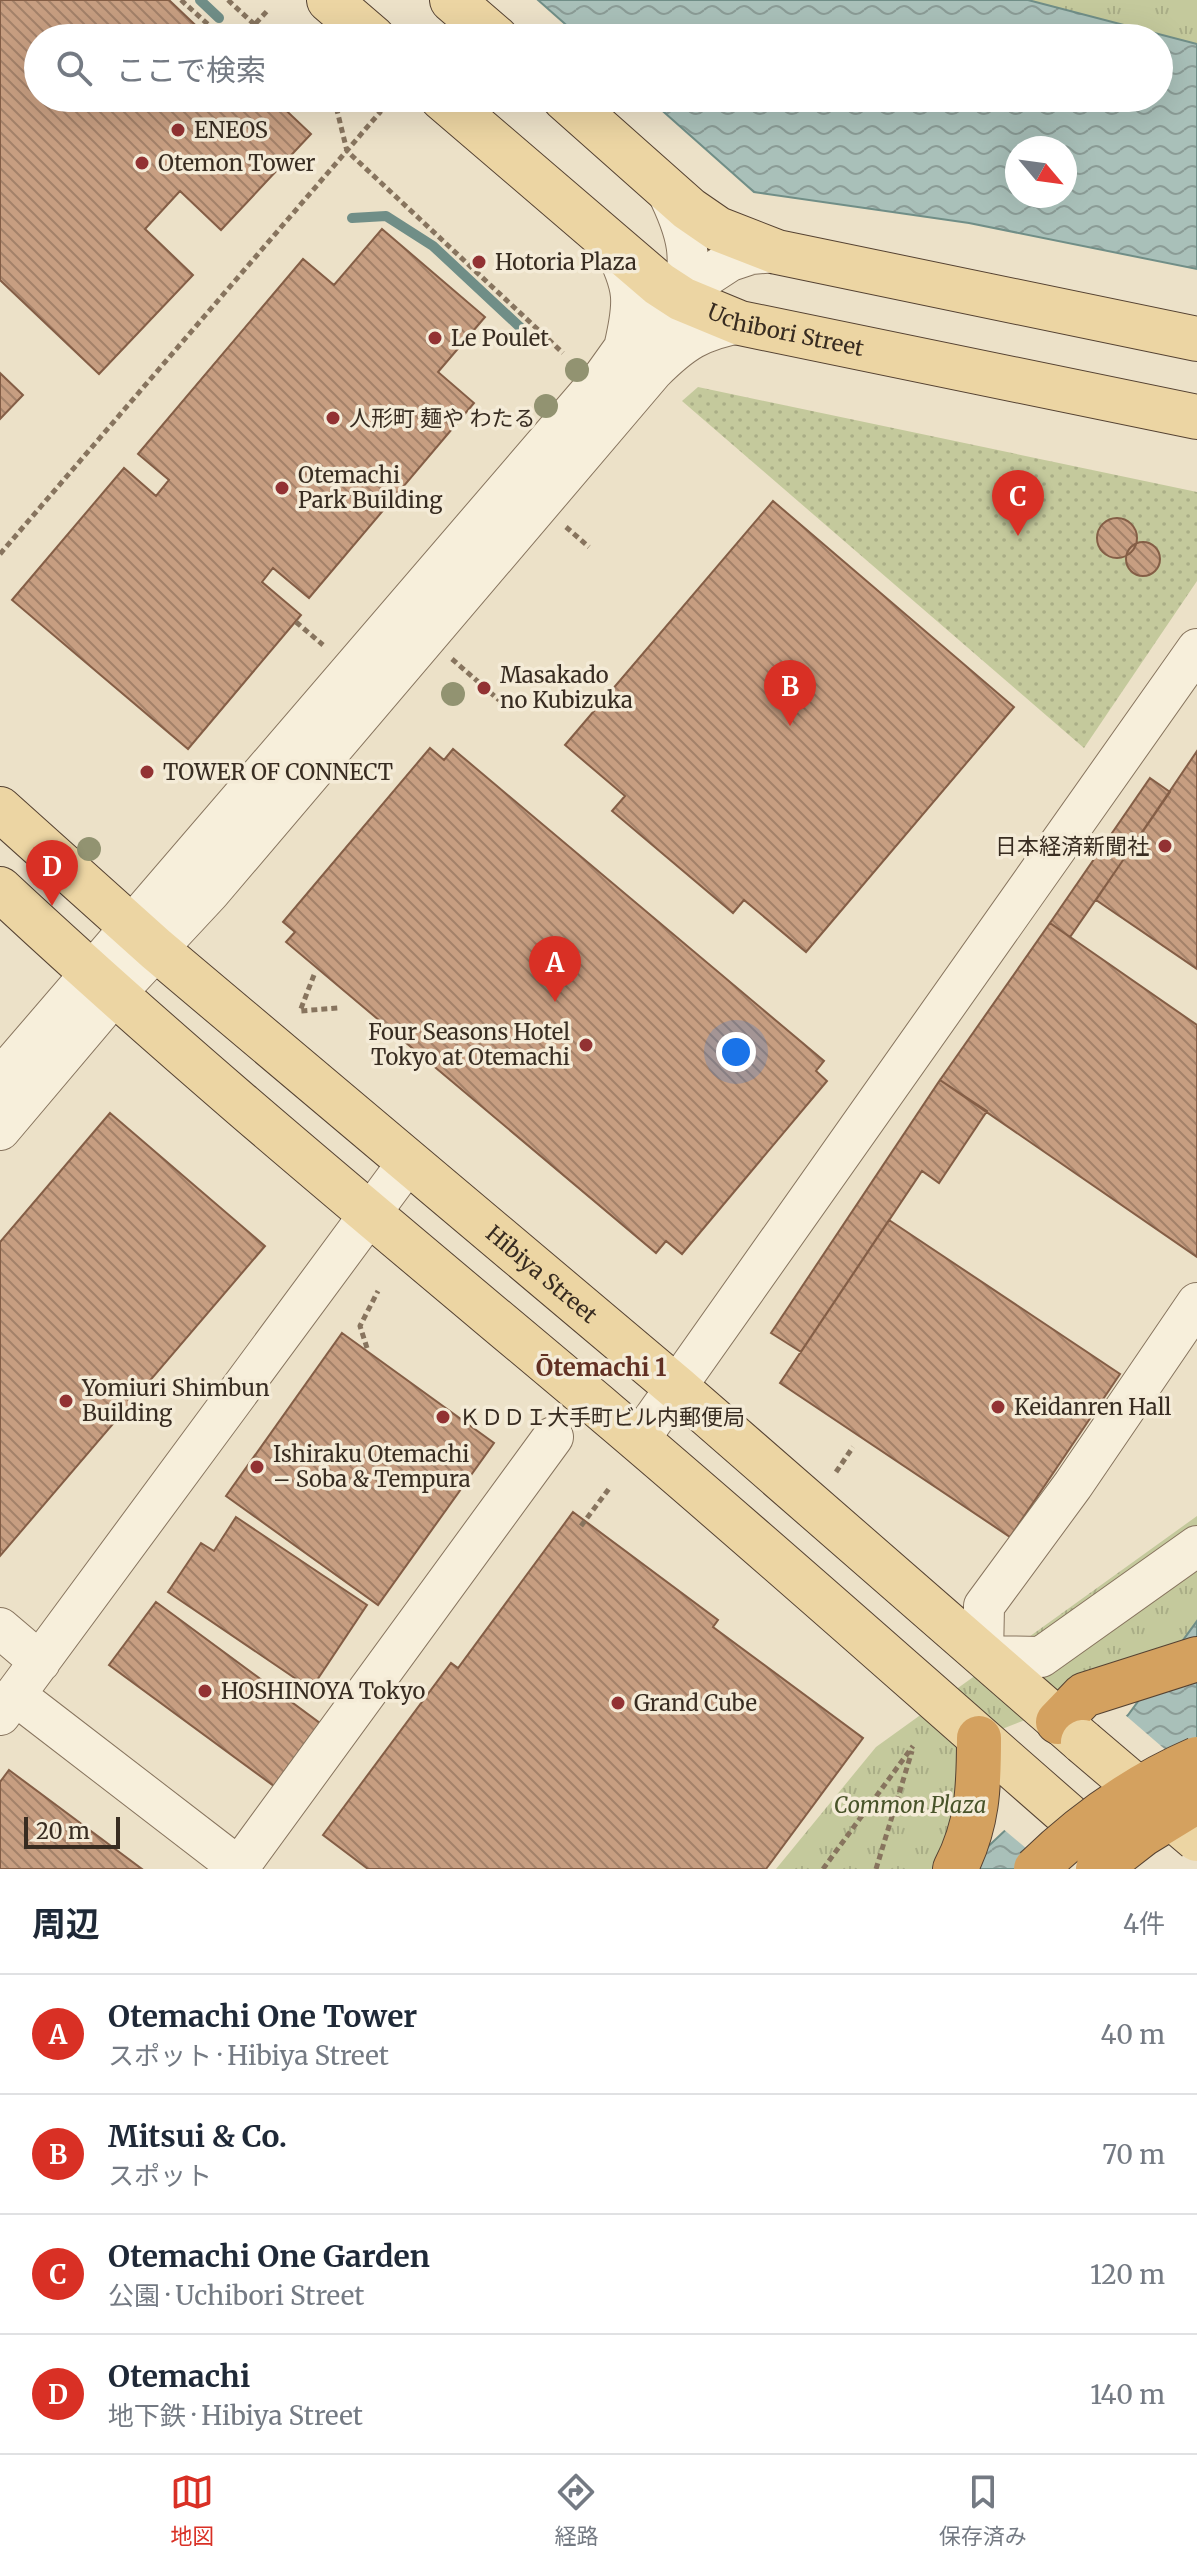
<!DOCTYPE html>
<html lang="ja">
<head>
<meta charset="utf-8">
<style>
	:root { --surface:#fff; --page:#f6f6f7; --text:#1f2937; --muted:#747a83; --line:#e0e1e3; --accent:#d93025 }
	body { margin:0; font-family:Merriweather,"Noto Sans JP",serif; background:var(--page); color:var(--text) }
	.compass { position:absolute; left:1005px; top:136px; width:72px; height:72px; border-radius:50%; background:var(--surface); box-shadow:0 8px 32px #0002; rotate:119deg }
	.scale { position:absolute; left:24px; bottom:20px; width:96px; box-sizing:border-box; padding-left:8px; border:4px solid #382c21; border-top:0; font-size:22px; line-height:28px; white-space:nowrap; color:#382c21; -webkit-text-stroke:6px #f4ebd7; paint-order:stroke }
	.you { position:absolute; left:736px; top:1052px; width:28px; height:28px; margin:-20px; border:6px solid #fff; border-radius:50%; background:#1a73e8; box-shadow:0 0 0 12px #1a73e833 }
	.badge { display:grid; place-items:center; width:52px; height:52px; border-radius:50%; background:var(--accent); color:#fff; font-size:26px; font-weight:700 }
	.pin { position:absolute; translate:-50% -66px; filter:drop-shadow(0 2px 4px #0008) }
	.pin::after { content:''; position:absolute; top:42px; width:28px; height:24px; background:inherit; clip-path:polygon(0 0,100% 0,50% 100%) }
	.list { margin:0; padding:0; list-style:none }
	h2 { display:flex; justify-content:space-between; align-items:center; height:104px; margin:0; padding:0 32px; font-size:34px }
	h2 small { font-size:26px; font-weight:400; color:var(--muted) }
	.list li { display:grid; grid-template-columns:52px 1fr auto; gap:24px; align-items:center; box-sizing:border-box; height:120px; padding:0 32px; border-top:2px solid var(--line) }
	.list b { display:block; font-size:30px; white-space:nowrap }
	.list p { margin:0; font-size:26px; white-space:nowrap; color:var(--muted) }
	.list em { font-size:26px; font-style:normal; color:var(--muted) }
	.icon { flex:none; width:44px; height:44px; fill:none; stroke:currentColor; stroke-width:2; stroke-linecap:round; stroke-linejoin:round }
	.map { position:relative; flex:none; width:1197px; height:1869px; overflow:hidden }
	.search { position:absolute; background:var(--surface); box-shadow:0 8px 32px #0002; left:24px; right:24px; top:24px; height:88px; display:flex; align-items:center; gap:20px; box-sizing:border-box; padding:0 28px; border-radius:44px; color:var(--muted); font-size:30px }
	.sheet { height:584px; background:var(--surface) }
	nav { display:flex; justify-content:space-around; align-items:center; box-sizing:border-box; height:112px; border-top:2px solid var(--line); background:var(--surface); font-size:22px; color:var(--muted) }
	nav a { display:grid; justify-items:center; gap:4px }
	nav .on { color:var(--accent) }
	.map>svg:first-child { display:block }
</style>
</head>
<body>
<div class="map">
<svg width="1197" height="1869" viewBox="0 0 1197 1869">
	<defs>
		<pattern id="grass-dots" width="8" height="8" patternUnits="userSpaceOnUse" patternTransform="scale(2)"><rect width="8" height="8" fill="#c4c99c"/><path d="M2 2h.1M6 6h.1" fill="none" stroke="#a9ad86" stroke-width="1.8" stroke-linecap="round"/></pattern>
		<pattern id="park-tufts" width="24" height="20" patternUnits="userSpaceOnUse" patternTransform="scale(2)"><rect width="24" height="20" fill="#c4c99c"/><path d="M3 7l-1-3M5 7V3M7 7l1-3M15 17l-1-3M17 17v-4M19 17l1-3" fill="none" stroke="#a9ad86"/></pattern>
		<pattern id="water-waves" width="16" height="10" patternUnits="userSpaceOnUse" patternTransform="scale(2)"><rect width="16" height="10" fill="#a9c0b9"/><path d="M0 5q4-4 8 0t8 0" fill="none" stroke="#8b9c96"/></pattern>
		<pattern id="building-back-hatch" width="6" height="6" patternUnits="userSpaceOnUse" patternTransform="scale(2)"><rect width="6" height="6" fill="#c79e81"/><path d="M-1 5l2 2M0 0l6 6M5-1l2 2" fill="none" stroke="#a38169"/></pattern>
	</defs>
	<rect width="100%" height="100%" fill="#ece1c8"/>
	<path fill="url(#grass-dots)" d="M698,387L1197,492V581L1084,748L682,401Z"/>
	<path fill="url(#park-tufts)" d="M1028,0H1197V44Z
		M1197,1516V1621L1162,1666L979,1738L955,1869H776L876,1747Z"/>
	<path fill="url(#water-waves)" stroke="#708e87" stroke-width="2" fill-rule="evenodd" d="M538,0H1028L1197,44V269L969,223L754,192L648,98H1159V38H581ZM1017,148H1065V196H1017Z
		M1197,1621V1813L1162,1869H964L1128,1715Z"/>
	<path fill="#ece1c8" d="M1124,1714L1197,1777V1820L1166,1869H1051L1002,1828Z"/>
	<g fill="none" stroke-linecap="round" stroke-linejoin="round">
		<path stroke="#708e87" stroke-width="10" d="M200,0L219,18
			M352,218L386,216L433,246L522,329"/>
	</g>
	<path fill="url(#building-back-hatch)" stroke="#845e46" stroke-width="2" d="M0,0H169L209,38H38V98H273L311,134L221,230L180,191L145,229L193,275L99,374L0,280Z
		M382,229L485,317L438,372L474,403L309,598L273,568L262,582L301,615L188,749L12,600L124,468L156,496L169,480L138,454L303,259L334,285Z
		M0,373L23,395L0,419Z
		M773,501L1014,707L806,952L744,900L733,913L612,811L625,796L565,745Z
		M1097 538a20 20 0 1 1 40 0a20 20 0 1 1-40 0Z
		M1126 559a17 17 0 1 1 34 0a17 17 0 1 1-34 0Z
		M430,748L444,760L453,749L824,1061L816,1071L827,1081L682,1254L666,1241L656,1253L286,942L295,932L283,922Z
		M1197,751V969L1096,900Z
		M1150,778L1170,792L1070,937L1050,923Z
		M1050,923L1197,1025V1257L940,1080Z
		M940,1080L987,1111L939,1183L922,1171L801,1352L771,1333Z
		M110,1113L265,1246L0,1556V1242Z
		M889,1220L1120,1374L1010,1537L780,1383Z
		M342,1333L494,1443L378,1605L226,1496Z
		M573,1512L718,1620L713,1627L863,1738L766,1869H368L323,1835L451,1663L458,1668Z
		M236,1517L367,1605L311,1689L168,1592L201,1543L214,1551Z
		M156,1602L328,1729L282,1792L109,1665Z
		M9,1770L142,1869H0V1782Z"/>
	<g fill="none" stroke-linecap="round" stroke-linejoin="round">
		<g stroke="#87745e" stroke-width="42">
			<path id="minor" d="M666,189C688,233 695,260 679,308
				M613,245C635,288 635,301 624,348
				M0,1079L604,376L624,348L707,276L730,261L751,254L777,252
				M0,1130L114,995L210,892L653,371C682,342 700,330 740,323
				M1197,1303L1073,1485L984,1606L983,1656L1041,1657L1197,1546
				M638,1441L1197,649
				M0,1628L40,1662
				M15,1695L241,1869
				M0,1715L409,1161
				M239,1867L553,1437"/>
		</g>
		<g stroke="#554232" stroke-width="46">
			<g id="major">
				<path d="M329,0L373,38"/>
				<path d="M452,0L496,38"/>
				<path id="s1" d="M442,98L659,284L682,299L740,323L1197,417"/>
				<path d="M564,98L689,209L718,229L777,252L1197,339"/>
				<path id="s2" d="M0,809L156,949L677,1388L1083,1742"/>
				<path d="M0,889C196,1072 404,1242 609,1415C778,1558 943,1707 1110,1852"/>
			</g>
		</g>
		<g stroke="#554232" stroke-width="46">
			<path id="highway" d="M1058,1722L1084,1695L1197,1659
				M955,1869C978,1825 979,1786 979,1738"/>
		</g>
		<path stroke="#87745e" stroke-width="5" stroke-dasharray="6 4" stroke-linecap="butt" d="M181,0L223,38
			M228,0L269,38
			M242,38L269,9
			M334,98L347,151L563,353
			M566,527L589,547
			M0,554L381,111
			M296,622L323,645
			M452,659L499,700
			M314,975L300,1011L338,1008
			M367,1348L360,1326L378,1291
			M836,1472L853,1447
			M581,1526L611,1486
			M823,1869L913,1746
			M876,1869L912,1751"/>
		<use href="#minor" stroke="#f7efdb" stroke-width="40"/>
		<use href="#major" stroke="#ecd5a3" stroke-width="44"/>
		<use href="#highway" stroke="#d4a15f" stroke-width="44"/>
		<g stroke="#554232" stroke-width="46" stroke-linecap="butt">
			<path id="major-bridge" d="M1083,1742L1197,1839"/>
		</g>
		<g stroke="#554232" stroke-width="46" stroke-linecap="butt">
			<path id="highway-bridge" d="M1036,1869C1083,1823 1137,1785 1197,1759
				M1098,1869L1143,1834L1197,1801"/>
		</g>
		<use href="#major-bridge" stroke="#ecd5a3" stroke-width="44"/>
		<use href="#highway-bridge" stroke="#d4a15f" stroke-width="44"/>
	</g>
	<g fill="#929371">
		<circle cx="577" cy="370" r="12"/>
		<circle cx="546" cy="406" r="12"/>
		<circle cx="453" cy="694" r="12"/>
		<circle cx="89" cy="849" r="12"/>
	</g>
	<g fill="#923233" stroke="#f4ebd7" stroke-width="3">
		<circle cx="178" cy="130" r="8"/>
		<circle cx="142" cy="163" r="8"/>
		<circle cx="479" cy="262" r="8"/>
		<circle cx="435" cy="338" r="8"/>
		<circle cx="333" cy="418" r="8"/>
		<circle cx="282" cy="488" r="8"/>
		<circle cx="484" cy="688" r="8"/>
		<circle cx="147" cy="772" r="8"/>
		<circle cx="1165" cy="846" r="8"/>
		<circle cx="586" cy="1045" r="8"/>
		<circle cx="66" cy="1401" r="8"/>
		<circle cx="998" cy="1407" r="8"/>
		<circle cx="443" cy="1417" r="8"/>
		<circle cx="257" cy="1467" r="8"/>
		<circle cx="205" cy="1691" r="8"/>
		<circle cx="618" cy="1703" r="8"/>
	</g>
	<g text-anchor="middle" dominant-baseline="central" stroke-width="7" stroke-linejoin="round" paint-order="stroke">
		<g font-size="22" fill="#382c21" stroke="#f4ebd7" text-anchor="start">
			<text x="194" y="130">ENEOS</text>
			<text x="158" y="163">Otemon Tower</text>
			<text x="495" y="262">Hotoria Plaza</text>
			<text x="451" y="338">Le Poulet</text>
			<text x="349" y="418">人形町 麺や わたる</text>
			<text x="298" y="475">Otemachi<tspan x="298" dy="25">Park Building</tspan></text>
			<text x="500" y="675">Masakado<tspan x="500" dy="25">no Kubizuka</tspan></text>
			<text x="163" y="772">TOWER OF CONNECT</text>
			<text x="1149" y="846" text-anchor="end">日本経済新聞社</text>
			<text x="570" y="1032" text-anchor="end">Four Seasons Hotel<tspan x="570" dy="25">Tokyo at Otemachi</tspan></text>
			<text x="82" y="1388">Yomiuri Shimbun<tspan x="82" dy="25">Building</tspan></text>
			<text x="1014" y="1407">Keidanren Hall</text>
			<text x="459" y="1417">ＫＤＤＩ大手町ビル内郵便局</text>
			<text x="273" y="1454">Ishiraku Otemachi<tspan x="273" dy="25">– Soba &amp; Tempura</tspan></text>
			<text x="221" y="1691">HOSHINOYA Tokyo</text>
			<text x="634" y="1703">Grand Cube</text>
		</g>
		<g font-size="22" fill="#382c21" stroke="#f4ebd7">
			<text stroke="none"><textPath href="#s1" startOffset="422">Uchibori Street</textPath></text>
			<text stroke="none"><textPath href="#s2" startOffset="714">Hibiya Street</textPath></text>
		</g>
		<g font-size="22" font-style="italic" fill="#485329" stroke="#f4ebd7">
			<text x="910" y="1805">Common Plaza</text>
		</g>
		<g font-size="24" font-weight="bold" fill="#623023" stroke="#f4ebd7">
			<text x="601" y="1367">Ōtemachi 1</text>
		</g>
	</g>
</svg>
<svg class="compass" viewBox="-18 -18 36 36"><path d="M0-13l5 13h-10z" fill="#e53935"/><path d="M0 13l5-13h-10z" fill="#747a83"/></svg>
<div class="scale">20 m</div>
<div class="you"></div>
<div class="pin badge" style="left:555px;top:1002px">A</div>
<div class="pin badge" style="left:790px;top:726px">B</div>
<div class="pin badge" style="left:1018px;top:536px">C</div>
<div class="pin badge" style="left:52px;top:906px">D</div>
<div class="search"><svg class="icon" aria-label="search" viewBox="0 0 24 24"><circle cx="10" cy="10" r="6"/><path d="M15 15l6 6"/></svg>ここで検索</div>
</div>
<section class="sheet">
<h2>周辺<small>4件</small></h2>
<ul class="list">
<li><span class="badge">A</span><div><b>Otemachi One Tower</b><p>スポット · Hibiya Street</p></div><em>40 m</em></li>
<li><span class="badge">B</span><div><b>Mitsui &amp; Co.</b><p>スポット</p></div><em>70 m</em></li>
<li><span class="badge">C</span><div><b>Otemachi One Garden</b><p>公園 · Uchibori Street</p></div><em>120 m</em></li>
<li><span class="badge">D</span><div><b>Otemachi</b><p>地下鉄 · Hibiya Street</p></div><em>140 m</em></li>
</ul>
</section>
<nav>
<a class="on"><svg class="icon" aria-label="map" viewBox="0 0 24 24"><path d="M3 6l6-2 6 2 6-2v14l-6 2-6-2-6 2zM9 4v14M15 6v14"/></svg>地図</a>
<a><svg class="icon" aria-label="directions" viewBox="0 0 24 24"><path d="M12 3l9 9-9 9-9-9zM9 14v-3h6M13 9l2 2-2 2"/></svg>経路</a>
<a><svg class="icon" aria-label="saved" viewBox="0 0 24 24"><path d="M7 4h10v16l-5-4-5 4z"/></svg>保存済み</a>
</nav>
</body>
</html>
